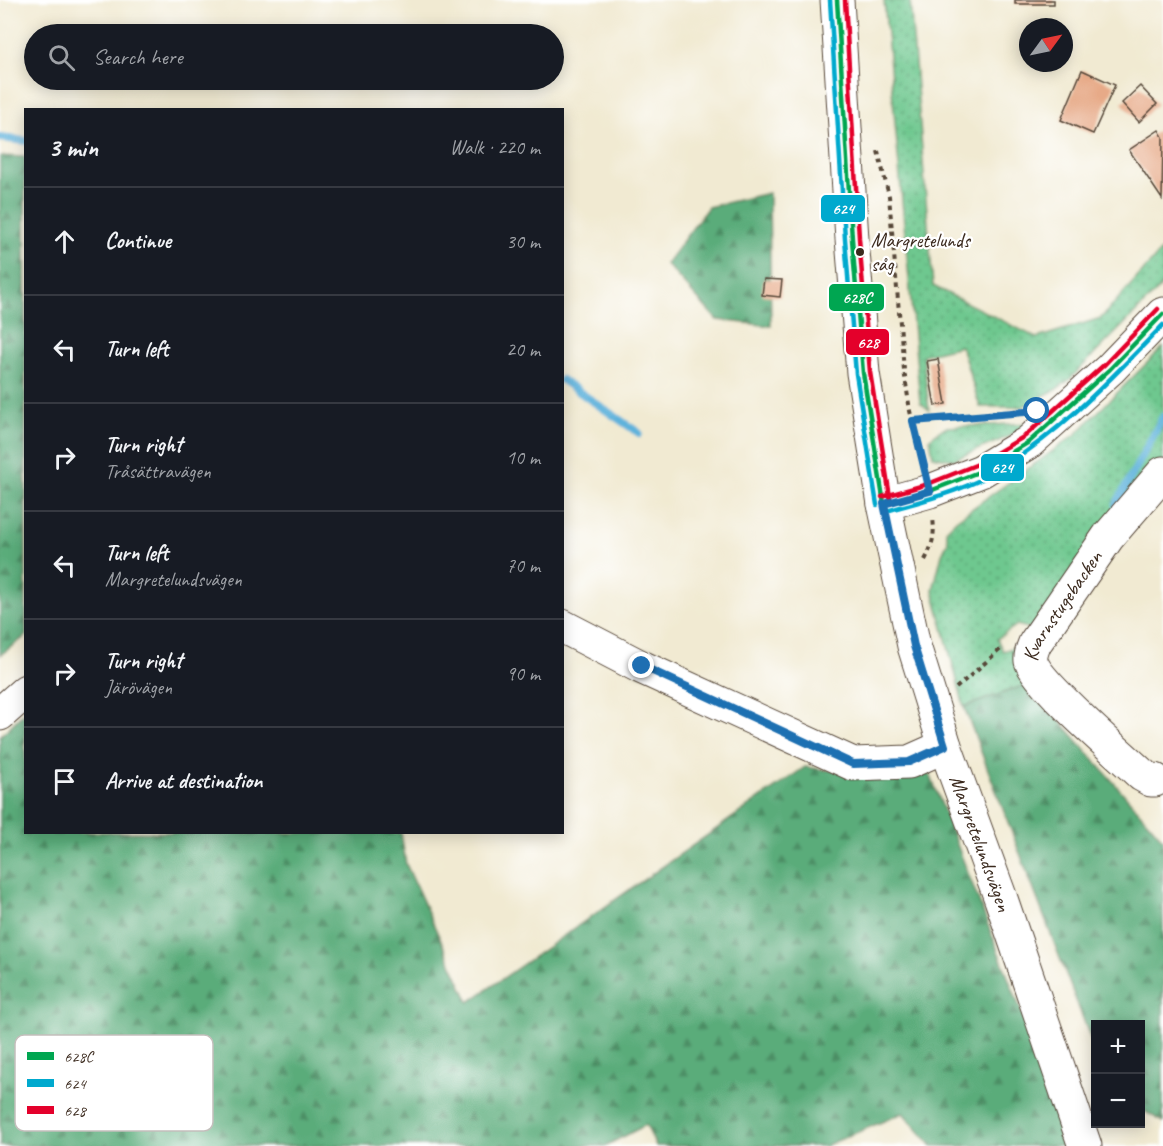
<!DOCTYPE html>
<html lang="en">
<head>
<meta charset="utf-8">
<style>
	:root { --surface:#171b24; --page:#242831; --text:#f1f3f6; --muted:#9ea1a6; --line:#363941 }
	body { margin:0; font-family:Caveat,sans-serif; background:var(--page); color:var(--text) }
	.controls { position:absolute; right:18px; bottom:18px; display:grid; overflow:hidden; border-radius:0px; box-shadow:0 3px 15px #0003 }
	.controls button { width:54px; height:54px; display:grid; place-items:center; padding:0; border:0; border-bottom:2px solid var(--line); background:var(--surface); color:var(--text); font:30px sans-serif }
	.compass { position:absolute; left:1019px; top:18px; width:54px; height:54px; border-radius:50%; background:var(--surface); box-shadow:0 3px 15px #0003; rotate:57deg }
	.stop { position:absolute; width:18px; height:18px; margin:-14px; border:4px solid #1f6fb2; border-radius:50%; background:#fff }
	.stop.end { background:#1f6fb2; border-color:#fff; box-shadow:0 2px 6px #0008 }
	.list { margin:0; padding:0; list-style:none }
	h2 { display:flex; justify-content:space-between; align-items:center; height:78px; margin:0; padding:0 24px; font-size:26px }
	h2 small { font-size:20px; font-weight:400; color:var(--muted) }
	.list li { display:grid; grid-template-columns:39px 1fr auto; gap:18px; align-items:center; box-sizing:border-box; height:108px; padding:0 24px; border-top:2px solid var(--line) }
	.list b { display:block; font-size:22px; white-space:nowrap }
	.list p { margin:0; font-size:20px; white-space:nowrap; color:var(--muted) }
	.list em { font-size:20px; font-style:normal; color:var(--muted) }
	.icon { flex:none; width:33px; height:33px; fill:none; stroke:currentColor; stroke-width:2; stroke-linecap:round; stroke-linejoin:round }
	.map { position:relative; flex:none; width:1163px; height:1146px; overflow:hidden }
	.search { position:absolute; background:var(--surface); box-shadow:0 3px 15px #0003; left:24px; top:24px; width:540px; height:66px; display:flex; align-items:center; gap:15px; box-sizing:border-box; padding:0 21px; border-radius:33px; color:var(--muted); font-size:22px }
	.panel { position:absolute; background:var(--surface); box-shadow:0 3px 15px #0003; left:24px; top:108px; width:540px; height:726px; border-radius:0px }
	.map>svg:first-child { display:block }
</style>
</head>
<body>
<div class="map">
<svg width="1163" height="1146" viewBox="0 0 1163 1146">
	<defs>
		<pattern id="grass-dots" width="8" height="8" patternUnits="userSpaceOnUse" patternTransform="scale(1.5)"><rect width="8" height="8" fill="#6ec88f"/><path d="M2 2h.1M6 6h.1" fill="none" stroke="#5ca374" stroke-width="1.8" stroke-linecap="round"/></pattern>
		<pattern id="forest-firs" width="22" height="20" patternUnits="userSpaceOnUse" patternTransform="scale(1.5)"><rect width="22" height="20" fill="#5aac7a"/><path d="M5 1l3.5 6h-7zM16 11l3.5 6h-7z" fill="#4c8c63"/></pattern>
	</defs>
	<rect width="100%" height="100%" fill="#fff"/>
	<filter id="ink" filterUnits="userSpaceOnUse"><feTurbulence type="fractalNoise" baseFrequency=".0167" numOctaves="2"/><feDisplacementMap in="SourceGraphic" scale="12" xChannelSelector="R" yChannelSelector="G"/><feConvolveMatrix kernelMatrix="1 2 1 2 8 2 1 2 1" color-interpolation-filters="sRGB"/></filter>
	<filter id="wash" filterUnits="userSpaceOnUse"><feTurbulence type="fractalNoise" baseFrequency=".008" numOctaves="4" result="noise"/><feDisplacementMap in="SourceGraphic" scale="24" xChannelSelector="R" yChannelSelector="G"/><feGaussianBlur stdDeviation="1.35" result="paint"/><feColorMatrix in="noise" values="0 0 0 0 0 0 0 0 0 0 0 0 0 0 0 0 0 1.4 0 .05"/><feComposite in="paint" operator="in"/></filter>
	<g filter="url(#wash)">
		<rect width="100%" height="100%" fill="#f1ead2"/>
		<path fill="url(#grass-dots)" stroke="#547956" stroke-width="1.5" d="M884,0H910L933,286L1037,338L1101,318L1163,249V285L1069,380L1055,390L1022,407H980L961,346L923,355L929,410L920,402Z
			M1163,347V468L1035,630L1017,625L997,639L1003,651L1024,644L1028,684L964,707L933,590L942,554L948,541L946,530L956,520L1075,435Z
			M1033,423L1008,437L953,460L933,456L930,438L945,427Z"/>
		<path fill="url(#forest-firs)" stroke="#4a6b4c" stroke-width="1.5" d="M0,156L25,157L26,636L0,655Z
			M769,193L771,326L717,320L666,264L708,207Z
			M1028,684L1163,839V1122L1144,1111L1141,1106L1140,1024H1096L1095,1049L1093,1045L964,707Z
			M25,712L26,832L401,833L406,864L469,1002L805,767L879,777L930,774L1073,1146H932L903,1113L825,1146H656L646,1125L605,1146H0V736Z"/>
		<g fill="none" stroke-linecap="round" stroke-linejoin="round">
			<path stroke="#5fb2db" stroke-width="8" d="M0,138L26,141
				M562,380L639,433
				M1116,505L1163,417"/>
		</g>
		<g id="blocks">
			<path fill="#e7aa88" d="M1015,0H1054V4H1015Z
				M1082,70L1115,85L1093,134L1061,120Z
				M1140,86L1157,104L1139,122L1122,103Z
				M1159,130L1163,137L1162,199L1129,150Z
				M764,279L782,280L780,297L762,295Z
				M938,359L946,404L935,406L927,361Z"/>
		</g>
	</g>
	<g filter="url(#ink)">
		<use href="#blocks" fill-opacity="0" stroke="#564739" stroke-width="1.5"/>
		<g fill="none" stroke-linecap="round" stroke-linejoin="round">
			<g stroke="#564739" stroke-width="35">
				<g id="minor">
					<path id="s1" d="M837,0L852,239L863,373L884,504L914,646L945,746L1001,899L1085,1146"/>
					<path d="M884,504L930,491L981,471L1029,442L1110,369L1163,314"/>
					<path d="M562,626L641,667L853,764L909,762L945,746"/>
					<path d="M0,714L26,691"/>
					<path id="s2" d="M1155,780H1151L1142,775C1121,755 1037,683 1031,661C1030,654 1033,648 1035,643L1108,537L1163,473"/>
				</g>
			</g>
			<path stroke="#564739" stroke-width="4" stroke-dasharray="4.5 4.5" stroke-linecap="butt" d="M878,151L889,196L904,370L910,411L923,464
				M913,421L1018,412
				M925,560C933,545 935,534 933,518
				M956,688L1002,648"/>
			<use href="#minor" stroke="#fff" stroke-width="33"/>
			<g stroke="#fff" stroke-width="9">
				<path id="bus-1" d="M837,0L852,239L863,373L884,504
					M884,504L930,491L981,471L1029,442L1110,369L1163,314"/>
			</g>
			<g stroke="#fff" stroke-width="9">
				<path id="bus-2" d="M830,0L845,239L856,374L877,505
					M886,511C919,502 955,493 986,477C1054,440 1110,380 1163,325"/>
			</g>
			<g stroke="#fff" stroke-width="9">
				<path id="bus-3" d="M845,0L859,238L870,372L891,503
					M882,497L928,484L978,464L1025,436L1105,364L1158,309"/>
			</g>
			<use href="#bus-1" stroke="#00a651" stroke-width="4.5"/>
			<use href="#bus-2" stroke="#00a9ce" stroke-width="4.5"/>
			<use href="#bus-3" stroke="#e4002b" stroke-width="4.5"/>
		</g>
	</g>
	<g fill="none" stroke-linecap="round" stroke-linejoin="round" filter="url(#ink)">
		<path stroke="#1f6fb2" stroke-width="8" d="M642,666L853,764L909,762L945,746L914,646L884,504L930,491L913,421L1037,411"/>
	</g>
	<circle fill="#3b2a1e" stroke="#fff" stroke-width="2" cx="860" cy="252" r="5"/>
	<g text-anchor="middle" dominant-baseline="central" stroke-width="4.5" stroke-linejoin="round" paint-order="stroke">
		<g font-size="20" fill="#3b2a1e" stroke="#fff" text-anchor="start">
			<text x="871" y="240">Margretelunds<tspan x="871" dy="24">såg</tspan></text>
		</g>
		<g font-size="21" fill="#3b2a1e" stroke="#fff">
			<text stroke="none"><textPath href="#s2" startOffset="238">Kvarnstugebacken</textPath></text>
			<text stroke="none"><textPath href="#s1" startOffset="860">Margretelundsvägen</textPath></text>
		</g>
	</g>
	<rect x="15" y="1035" width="198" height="96" rx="9" fill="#fff" stroke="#c4bfbc" stroke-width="1.5"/>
	<rect x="27" y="1052" width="27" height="8" fill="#00a651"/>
	<rect x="27" y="1079" width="27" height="8" fill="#00a9ce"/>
	<rect x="27" y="1106" width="27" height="8" fill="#e4002b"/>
	<g font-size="16" fill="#3b2a1e">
		<text x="64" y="1062">628C</text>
		<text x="64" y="1089">624</text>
		<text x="64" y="1116">628</text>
	</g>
	<g stroke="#fff" stroke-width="2">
		<rect x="820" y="194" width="46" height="29" rx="6" fill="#00a9ce"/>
		<rect x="828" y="283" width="57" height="29" rx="6" fill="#00a651"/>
		<rect x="845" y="328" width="45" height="28" rx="6" fill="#e4002b"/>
		<rect x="980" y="453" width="45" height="29" rx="6" fill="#00a9ce"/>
	</g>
	<g font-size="16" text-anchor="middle" font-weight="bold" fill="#fff">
		<text x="843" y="214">624</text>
		<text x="857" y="303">628C</text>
		<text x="868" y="348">628</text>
		<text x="1002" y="473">624</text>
	</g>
</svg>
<div class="controls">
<button>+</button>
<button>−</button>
</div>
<svg class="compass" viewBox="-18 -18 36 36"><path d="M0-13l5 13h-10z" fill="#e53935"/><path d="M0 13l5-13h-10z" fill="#9ea1a6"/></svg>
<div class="stop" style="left:1037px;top:411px"></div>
<div class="stop end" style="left:642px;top:666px"></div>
<div class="search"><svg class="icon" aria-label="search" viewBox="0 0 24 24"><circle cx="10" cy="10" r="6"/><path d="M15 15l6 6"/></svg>Search here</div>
<section class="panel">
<h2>3 min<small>Walk · 220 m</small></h2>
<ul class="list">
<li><svg class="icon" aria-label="ahead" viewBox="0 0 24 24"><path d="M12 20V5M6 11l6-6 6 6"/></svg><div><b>Continue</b></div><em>30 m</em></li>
<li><svg class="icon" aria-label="left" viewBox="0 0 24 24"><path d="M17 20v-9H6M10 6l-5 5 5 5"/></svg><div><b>Turn left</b></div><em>20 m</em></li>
<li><svg class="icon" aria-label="right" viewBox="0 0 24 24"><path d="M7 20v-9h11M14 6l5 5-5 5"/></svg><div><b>Turn right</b><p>Tråsättravägen</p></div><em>10 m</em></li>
<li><svg class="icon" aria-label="left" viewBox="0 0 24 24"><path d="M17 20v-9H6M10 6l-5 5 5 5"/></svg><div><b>Turn left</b><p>Margretelundsvägen</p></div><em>70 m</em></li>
<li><svg class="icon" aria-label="right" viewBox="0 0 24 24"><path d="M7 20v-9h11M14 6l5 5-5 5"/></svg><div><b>Turn right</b><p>Järövägen</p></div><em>90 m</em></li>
<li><svg class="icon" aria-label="arrive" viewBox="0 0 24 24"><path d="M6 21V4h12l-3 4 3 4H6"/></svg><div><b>Arrive at destination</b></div></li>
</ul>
</section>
</div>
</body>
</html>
